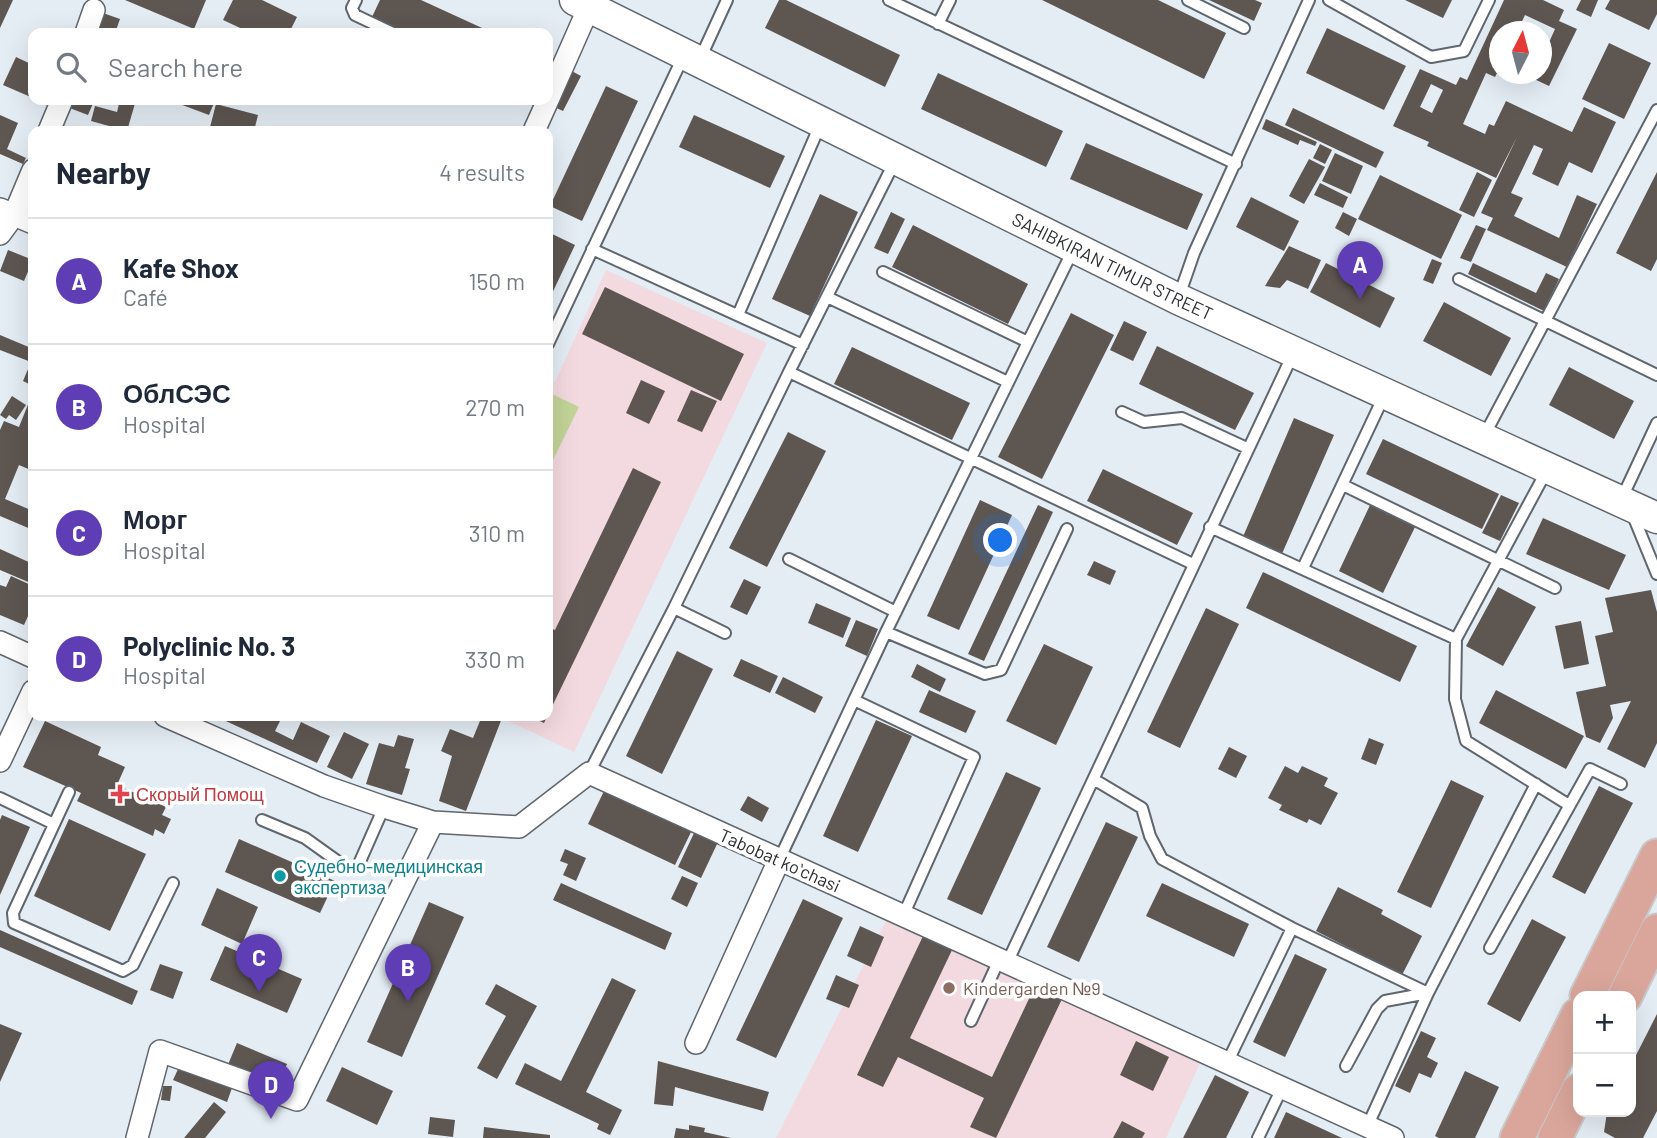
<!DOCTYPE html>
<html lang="en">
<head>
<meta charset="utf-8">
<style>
	:root { --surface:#fff; --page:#f6f6f7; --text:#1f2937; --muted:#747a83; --line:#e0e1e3; --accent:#5e3db5 }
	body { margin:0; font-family:Barlow,sans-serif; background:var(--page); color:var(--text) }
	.controls { position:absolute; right:21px; bottom:21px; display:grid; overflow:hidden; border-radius:14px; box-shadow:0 7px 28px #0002 }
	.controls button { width:63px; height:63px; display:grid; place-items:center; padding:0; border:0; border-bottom:2px solid var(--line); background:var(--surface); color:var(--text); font:35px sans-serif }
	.compass { position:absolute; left:1489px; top:21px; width:63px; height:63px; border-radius:50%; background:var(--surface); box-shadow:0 7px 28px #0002; rotate:6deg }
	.you { position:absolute; left:1001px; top:541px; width:24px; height:24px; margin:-18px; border:5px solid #fff; border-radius:50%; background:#1a73e8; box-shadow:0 0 0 10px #1a73e833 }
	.badge { display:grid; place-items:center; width:46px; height:46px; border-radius:50%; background:var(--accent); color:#fff; font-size:23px; font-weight:700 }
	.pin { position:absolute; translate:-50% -58px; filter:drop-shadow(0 2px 4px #0008) }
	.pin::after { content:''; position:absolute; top:37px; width:24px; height:21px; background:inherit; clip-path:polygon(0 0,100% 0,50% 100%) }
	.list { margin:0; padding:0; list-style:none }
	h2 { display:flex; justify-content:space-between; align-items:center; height:91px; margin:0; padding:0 28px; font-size:30px }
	h2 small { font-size:23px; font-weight:400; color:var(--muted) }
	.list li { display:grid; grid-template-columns:46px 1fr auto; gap:21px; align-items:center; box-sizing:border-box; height:126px; padding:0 28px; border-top:2px solid var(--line) }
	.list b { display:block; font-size:26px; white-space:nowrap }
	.list p { margin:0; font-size:23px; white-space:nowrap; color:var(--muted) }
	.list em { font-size:23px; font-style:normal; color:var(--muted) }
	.icon { flex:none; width:38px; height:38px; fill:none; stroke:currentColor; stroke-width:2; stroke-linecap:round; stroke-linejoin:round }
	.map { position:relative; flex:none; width:1657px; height:1138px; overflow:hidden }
	.search { position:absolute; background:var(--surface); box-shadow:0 7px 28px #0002; left:28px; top:28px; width:525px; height:77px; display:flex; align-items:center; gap:18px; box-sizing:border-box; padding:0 24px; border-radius:14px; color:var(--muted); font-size:26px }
	.panel { position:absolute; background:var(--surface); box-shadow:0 7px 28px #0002; left:28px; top:126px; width:525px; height:595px; border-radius:14px }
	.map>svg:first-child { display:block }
</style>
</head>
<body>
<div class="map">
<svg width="1657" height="1138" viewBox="0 0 1657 1138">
	<rect width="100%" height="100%" fill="#e4ecf4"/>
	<path fill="#f3d9e0" d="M606,270L767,343L574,752L498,716H548V379L555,382Z
		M890,913L1200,1063L1166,1138H776Z"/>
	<path fill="#c2d498" d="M548,392L579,407L553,460L548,457Z"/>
	<path fill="#5e5651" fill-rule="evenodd" d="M0,0H13L0,28Z
		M125,0H206L194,29Z
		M233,0H262L297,17L289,33H251L223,20Z
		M380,0H421L493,33H406L372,17Z
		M779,0H786L900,55L885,87L765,28Z
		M1042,0H1158L1226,33L1204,79Z
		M1209,0H1255L1262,3L1254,21Z
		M1405,0H1452L1443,18Z
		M1504,0H1543L1564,10L1559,21L1577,29L1549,86L1532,78L1534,74H1542V58L1555,29L1525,15L1517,32H1500V67L1495,77L1486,73L1463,124L1485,134L1489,124L1494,126L1506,101L1572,132L1584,107L1616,122L1592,173L1569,162L1558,186L1532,174L1543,149L1534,145L1511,193L1523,198L1514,216L1559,238L1577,195L1597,204L1567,267L1487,230L1493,218L1481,213L1517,137L1496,178L1427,146L1429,142L1393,126L1420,69L1456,85L1460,77L1467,80ZM1431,84L1443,90L1432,113L1420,107Z
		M1581,0H1598L1591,17L1576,10Z
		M1610,0H1657V14L1649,30L1605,9Z
		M100,12L120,19L115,33H92Z
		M1327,28L1406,66L1384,110L1306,73Z
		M1609,43L1651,63L1624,119L1582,99Z
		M16,57L33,65V98L3,85Z
		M566,68L581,76L563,111L548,104Z
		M938,73L1063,131L1046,167L921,109Z
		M606,86L638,101L582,221L550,206Z
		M69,100H91L94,101L88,115L67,107Z
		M120,100H136L127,131L91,121L95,106L117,112Z
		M169,100H205L214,103L209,115Z
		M216,104L258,115L254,131H209Z
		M1293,108L1384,152L1376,168L1285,125Z
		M0,115L18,123L7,149L26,158L23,164L0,154Z
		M694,115L785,156L770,188L679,147Z
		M1266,119L1317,142L1315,146L1300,140L1298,145L1262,129Z
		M1086,143L1203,194L1187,230L1070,179Z
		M1320,144L1332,150L1325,164L1313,158Z
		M1335,153L1363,166L1351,194L1322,181Z
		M1309,159L1325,167L1304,204L1289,196Z
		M1477,172L1492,180L1474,217L1459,210Z
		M1657,172V259L1651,271L1616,253Z
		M1380,175L1462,215L1441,259L1358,219Z
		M1320,183L1348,197L1343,208L1314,195Z
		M820,194L858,212L810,316L772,299Z
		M1251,197L1299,221L1284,251L1236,227Z
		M891,212L905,219L888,254L874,248Z
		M1343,212L1357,219L1349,236L1335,228Z
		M913,225L1028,284L1008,324L892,267Z
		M1476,225L1486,229L1471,262L1460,258Z
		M548,232L575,245L548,302Z
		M1289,246L1321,260L1308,289L1287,280L1280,288L1265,286Z
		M8,250L33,260L24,281L0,271Z
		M1432,259L1442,263L1433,284L1423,280Z
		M1326,263L1395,298L1380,328L1310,292Z
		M1473,263L1536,293L1546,273L1559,279L1544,311L1468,274Z
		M605,287L744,354L721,401L582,334Z
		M1444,302L1511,338L1491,376L1423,341Z
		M1071,313L1114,335L1042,479L998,457Z
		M1124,321L1147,332L1133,361L1110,350Z
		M0,335L31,348L33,342V386L23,381L31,362L0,350Z
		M1157,346L1254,393L1235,430L1139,384Z
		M852,347L970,403L952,440L834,384Z
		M1569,367L1634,401L1614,439L1549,405Z
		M641,380L665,391L649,424L626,413Z
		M691,390L717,401L702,432L677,421Z
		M33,392V471L19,465L5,499L33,511V530L0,516V430L4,421L19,427Z
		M12,396L26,405L16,420L9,415L6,419L0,415Z
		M1294,418L1334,435L1281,556L1242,539Z
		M788,432L826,451L767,567L729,548Z
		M1383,439L1499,494L1482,529L1366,474Z
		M633,468L661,482L544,723L529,716H548V627L555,630Z
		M1103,469L1193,513L1177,545L1087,501Z
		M1501,495L1519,503L1500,541L1482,533Z
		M980,500L1012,515L959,630L927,616Z
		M1371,503L1416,525L1383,593L1339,571Z
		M1038,505L1053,512L984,661L968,654Z
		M1543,518L1626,555L1609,590L1526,554Z
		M0,549L33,564V584L0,570Z
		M1094,561L1116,571L1110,585L1087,575Z
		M1263,572L1417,646L1400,682L1246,608Z
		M11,576L33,586V605L24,625L0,615V585L6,587Z
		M744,579L761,587L747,615L730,607Z
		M1498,587L1536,607L1503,666L1466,646Z
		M1651,590L1657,612V743L1645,768L1607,749L1631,701L1610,705L1613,718L1600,743L1586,737L1576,692L1606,686L1595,636L1613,632L1605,598Z
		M816,603L851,618L843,638L808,623Z
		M1206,608L1239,624L1180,748L1147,732Z
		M856,620L878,629L867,656L845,646Z
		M1581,621L1589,664L1564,669L1555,626Z
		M1044,644L1093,667L1056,745L1006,721Z
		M677,651L713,669L662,774L626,756Z
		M741,659L778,676L770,693L733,676Z
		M917,664L946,679L940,692L911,677Z
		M783,677L823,697L815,713L775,693Z
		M929,690L976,711L966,733L919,712Z
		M1496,690L1584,736L1566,769L1479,723Z
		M215,716H273L281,719L275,731L293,740L301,722L330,736L317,763Z
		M482,716L502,718L466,811L439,801L452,756L441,751L450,729L473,738Z
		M876,720L912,736L858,852L823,836Z
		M45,721L101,747L98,755L125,767L117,785L166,807L162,815L171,819L164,834L155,829L153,836L77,801L81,793L23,767Z
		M344,732L369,744L352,779L327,767Z
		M398,735L414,739L405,768L410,769L402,795L366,784L379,743L394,747Z
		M1369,738L1384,744L1376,765L1361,759Z
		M1229,747L1247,756L1236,778L1218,769Z
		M1285,766L1298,773L1302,766L1328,778L1324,786L1338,793L1321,825L1309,819L1307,823L1279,810L1282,805L1268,798Z
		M1006,772L1041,788L982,915L947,899Z
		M1451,780L1484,796L1431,908L1397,892Z
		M1599,786L1633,803L1585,894L1552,877Z
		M605,789L692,830L675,865L588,824Z
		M748,796L769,808L762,822L740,810Z
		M2,815L30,827L0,895V820Z
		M69,819L146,854L110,931L34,896Z
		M1106,822L1138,837L1079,962L1047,947Z
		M695,831L718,842L701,878L678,867Z
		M239,839L335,881L320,913L225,872Z
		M565,849L586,858L576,881L563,875L568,864L560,861Z
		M682,876L698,883L687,907L671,899Z
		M561,883L672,933L665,950L553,900Z
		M1162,883L1249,924L1234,957L1146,916Z
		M1338,887L1383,910L1381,914L1422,936L1402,975L1316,931Z
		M217,888L258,907L242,944L201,925Z
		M803,899L843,918L776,1058L736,1040Z
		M429,902L464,917L402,1057L367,1042Z
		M1532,919L1566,937L1520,1022L1487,1004Z
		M860,926L884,937L871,967L847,956Z
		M0,930L138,991L132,1005L0,947Z
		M924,934L953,948L910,1038L992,1077L1035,986L1062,999L996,1138L970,1127L984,1098L898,1057L883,1087L857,1075Z
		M225,946L302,979L287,1013L210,980Z
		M1295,954L1327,969L1285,1057L1253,1042Z
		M160,964L183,972L173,999L150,990Z
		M836,975L859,985L849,1008L826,999Z
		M612,978L636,990L586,1092L622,1110L610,1135L597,1129L599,1124L515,1084L525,1063L561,1081Z
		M496,984L537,1006L497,1079L477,1068L506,1016L485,1004Z
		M1657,1014V1111L1643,1138H1615L1604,1132L1607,1112H1631V1065Z
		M0,1024L22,1033L0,1082Z
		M1421,1031L1436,1038L1427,1057L1438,1063L1431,1078L1419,1073L1410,1093L1395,1086Z
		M1136,1041L1169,1057L1153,1091L1120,1075Z
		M237,1043L287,1064L277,1087L227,1067Z
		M658,1061L769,1092L763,1111L675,1087L673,1106L654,1104Z
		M179,1067L232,1088L227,1102L173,1080Z
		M342,1067L393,1091L377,1125L326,1101Z
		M1465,1071L1499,1087L1475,1138H1439L1435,1136Z
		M1215,1075L1249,1092L1226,1138H1183Z
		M163,1086H172L170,1101L161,1100Z
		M214,1102L226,1112L205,1138H184Z
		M1286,1112L1342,1138H1274Z
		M430,1117L455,1120L453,1137L428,1134Z
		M1122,1121L1145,1133L1142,1138H1113Z
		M689,1125L705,1128L704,1132L731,1138H674L676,1128L689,1130Z
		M484,1127L550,1135V1138H483Z"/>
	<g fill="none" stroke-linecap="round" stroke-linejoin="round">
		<g stroke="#5f666d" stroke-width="14">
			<path id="service" d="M356,0L352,8L355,15L393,33
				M889,0L1236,164
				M1188,0L1244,28
				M1329,0L1431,57L1464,51L1489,0
				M938,24L950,0
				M700,59L727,0
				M895,161L789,372L1193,564
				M592,249L803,345
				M883,272L1028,342
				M1459,279L1657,375
				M827,297L1008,382
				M1178,299L1194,253L1309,0
				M738,315L820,125
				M548,344L683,57
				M1122,412L1144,422L1182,418L1247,448
				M1484,436L1657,110
				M1547,470L1456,639L1455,699L1466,741L1569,805
				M1345,486L1555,588
				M1621,500L1657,423
				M1632,513L1657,574
				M1210,527L1456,639
				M789,559L896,612
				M1303,568L1384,396
				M886,632L985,674L1001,670L1067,529
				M725,633L674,608L789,372
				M854,700L974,757L903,916
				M589,773L674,608
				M1095,780L1142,808L1150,836L1162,859L1292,928L1428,993L1367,1127
				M69,792L13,913L14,923L123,971L133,965L173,883
				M0,798L54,824
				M262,820L305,838L347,868L358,866L384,807
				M779,860L886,632L1073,250
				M1490,948L1590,769L1621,784
				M1007,963L1293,354
				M971,1021L999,960
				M1227,1063L1292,928
				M1346,1066L1377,1009L1385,1001L1428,993L1536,784
				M1258,1138L1282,1088"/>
		</g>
		<g stroke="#5f666d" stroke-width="24">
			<path id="minor" d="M86,33L94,10
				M548,100L589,7
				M49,131L62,100
				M534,131L548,100
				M0,209L33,223
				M0,234L14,215L33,170
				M0,642L33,657
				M165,716L324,786L384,807L433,822L519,827L589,773L1393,1138
				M0,761L33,691
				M696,1043L779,860
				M137,1138L160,1051L297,1100L433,822"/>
		</g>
		<g stroke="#5f666d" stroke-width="33">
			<g id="secondary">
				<path id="s1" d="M575,0L1178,299L1657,518"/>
			</g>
		</g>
		<g stroke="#c8c9c9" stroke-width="37">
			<path id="primary" d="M1587,996L1657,856
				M1625,996L1657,931
				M1517,1138L1578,1015
				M1555,1138L1578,1091"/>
		</g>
		<use href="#service" stroke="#fff" stroke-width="10"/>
		<use href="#minor" stroke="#fff" stroke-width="21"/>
		<use href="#secondary" stroke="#fff" stroke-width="30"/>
		<use href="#primary" stroke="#daa69b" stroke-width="33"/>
	</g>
	<path fill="#e0444e" stroke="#fff" stroke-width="2.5" d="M116.5 783.5h7v7h7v7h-7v7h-7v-7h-7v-7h7z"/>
	<circle fill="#0f9aa8" stroke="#fff" stroke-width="2.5" cx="280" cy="876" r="7"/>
	<circle fill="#8d6e63" stroke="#fff" stroke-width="2.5" cx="949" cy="988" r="7"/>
	<g text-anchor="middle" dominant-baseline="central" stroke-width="7" stroke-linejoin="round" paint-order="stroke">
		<g font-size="18" fill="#2b2e31" stroke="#fff">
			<text stroke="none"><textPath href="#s1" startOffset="600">SAHIBKIRAN TIMUR STREET</textPath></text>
			<text transform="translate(780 860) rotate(24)">Tabobat koʻchasi</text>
		</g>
		<g font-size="18" fill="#be3a42" stroke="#fff" text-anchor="start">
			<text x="136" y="794">Скорый Помощ</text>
		</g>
		<g font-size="18" fill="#0d838f" stroke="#fff" text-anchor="start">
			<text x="294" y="866">Судебно-медицинская<tspan x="294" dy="21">экспертиза</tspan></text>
		</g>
		<g font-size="18" fill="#785e54" stroke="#fff" text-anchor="start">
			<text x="963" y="988">Kindergarden №9</text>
		</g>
	</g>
</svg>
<div class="controls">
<button>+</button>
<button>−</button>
</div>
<svg class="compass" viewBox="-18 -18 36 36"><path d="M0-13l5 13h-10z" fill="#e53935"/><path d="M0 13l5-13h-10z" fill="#747a83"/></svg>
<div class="you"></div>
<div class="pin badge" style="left:1360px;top:299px">A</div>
<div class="pin badge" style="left:408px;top:1002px">B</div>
<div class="pin badge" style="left:259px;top:992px">C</div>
<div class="pin badge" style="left:271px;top:1119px">D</div>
<div class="search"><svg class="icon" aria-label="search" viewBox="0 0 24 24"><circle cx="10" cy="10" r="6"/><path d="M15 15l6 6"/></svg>Search here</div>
<section class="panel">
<h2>Nearby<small>4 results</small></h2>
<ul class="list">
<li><span class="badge">A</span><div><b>Kafe Shox</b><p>Café</p></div><em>150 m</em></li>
<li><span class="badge">B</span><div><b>ОблСЭС</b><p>Hospital</p></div><em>270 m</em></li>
<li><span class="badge">C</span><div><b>Морг</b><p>Hospital</p></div><em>310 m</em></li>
<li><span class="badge">D</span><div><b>Polyclinic No. 3</b><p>Hospital</p></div><em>330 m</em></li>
</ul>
</section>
</div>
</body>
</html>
